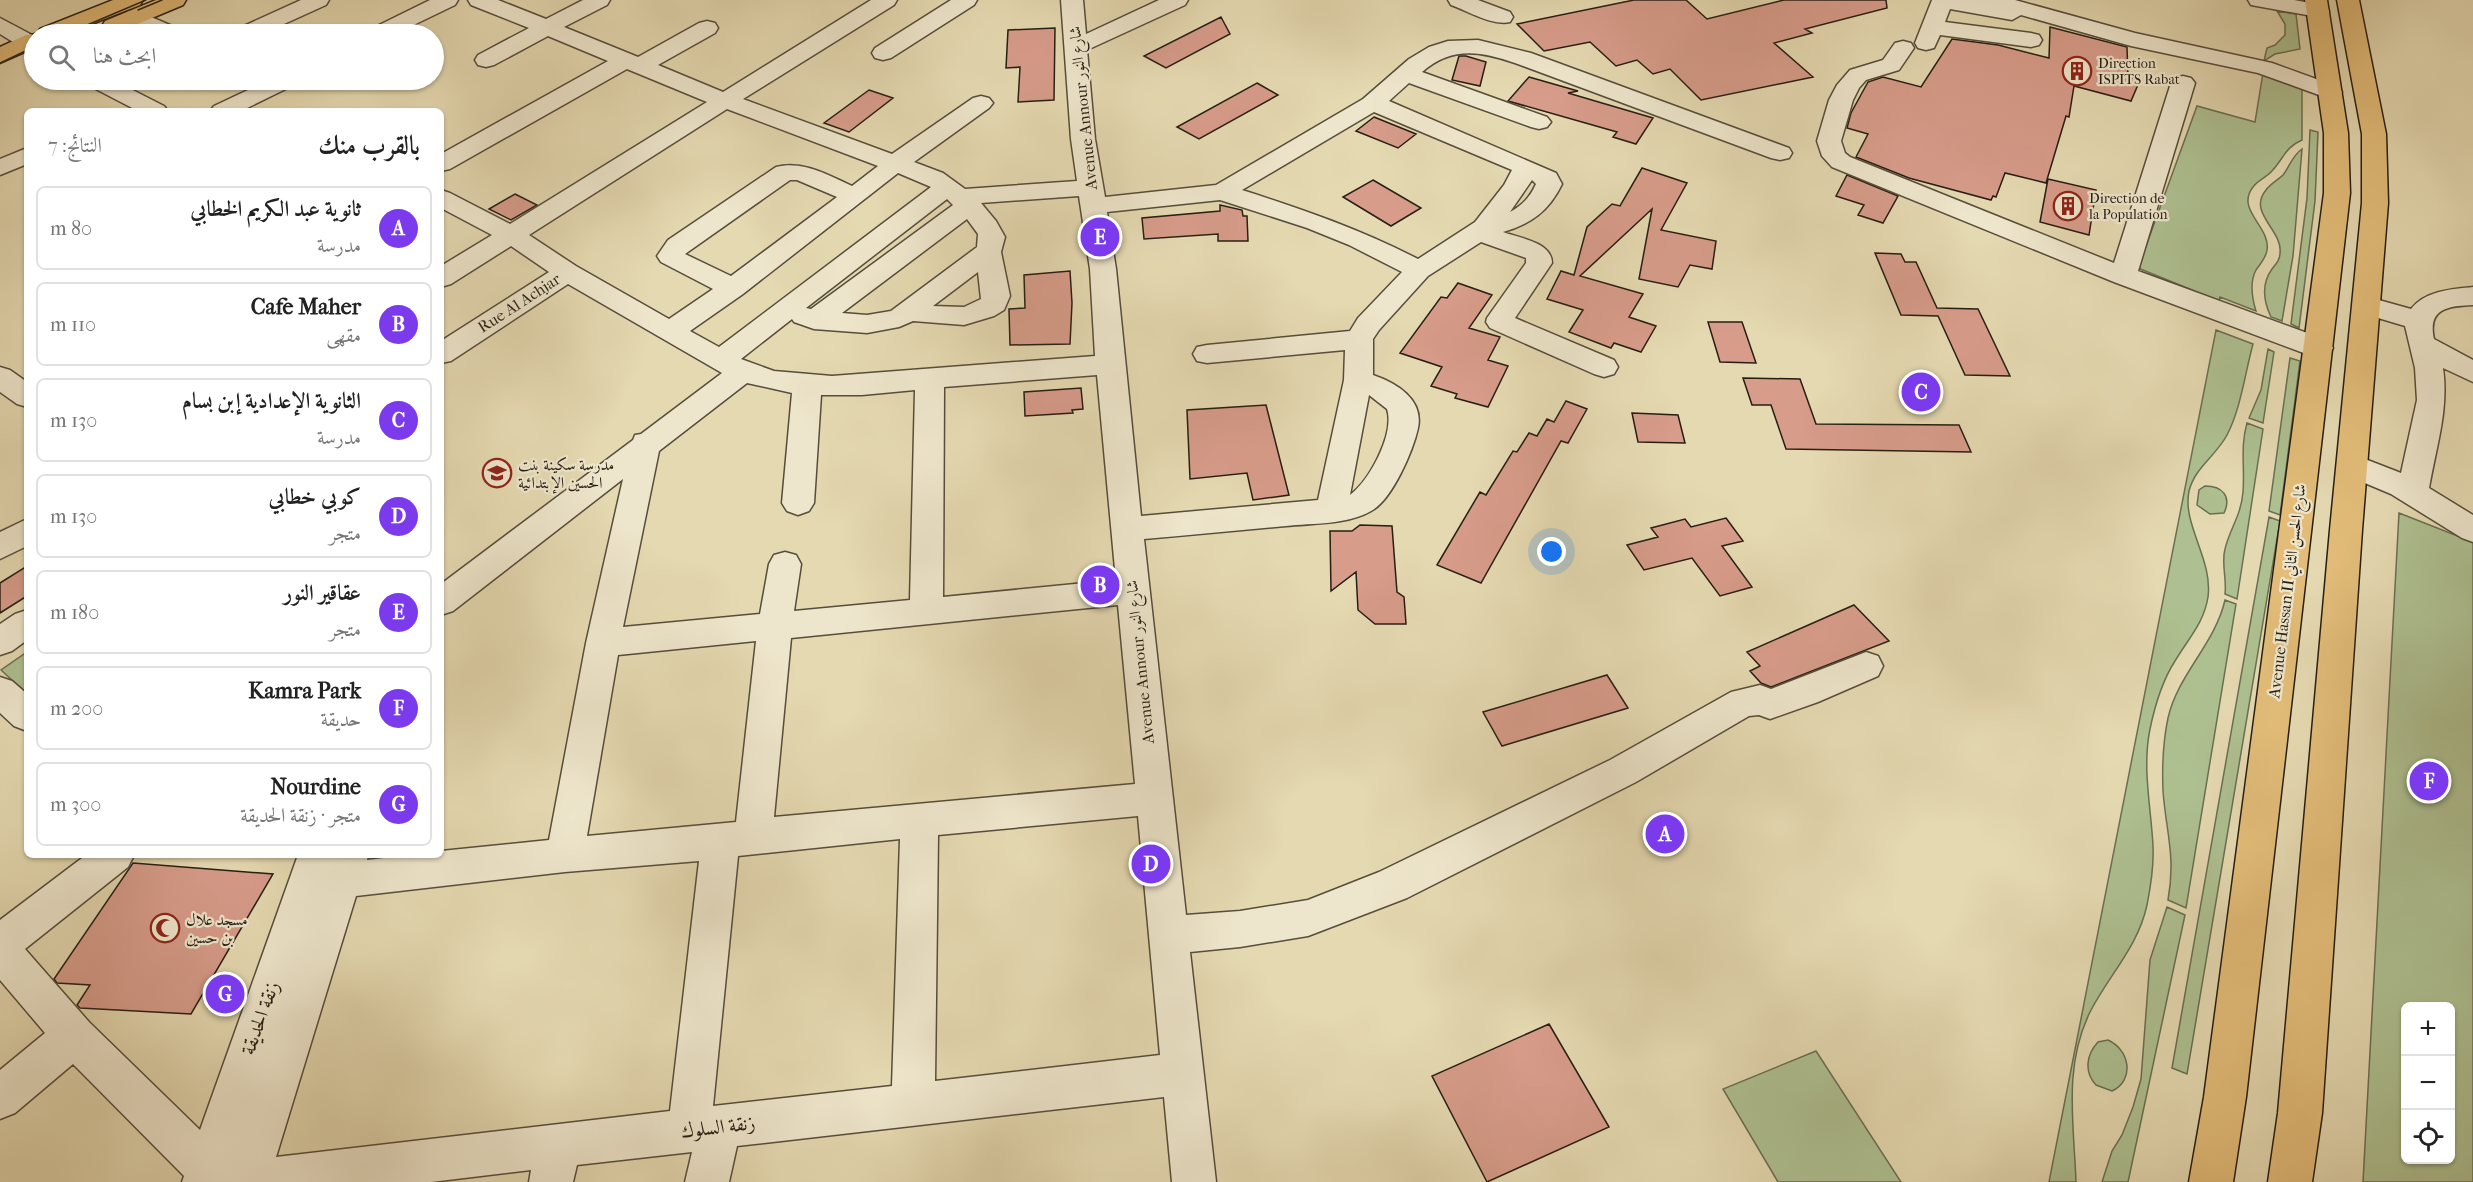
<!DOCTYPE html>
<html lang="ar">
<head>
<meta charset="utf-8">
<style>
	:root { --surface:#fff; --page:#f2f2f2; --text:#222; --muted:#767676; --line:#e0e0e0; --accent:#7c3aed }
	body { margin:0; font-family:"IM FELL French Canon",Amiri,serif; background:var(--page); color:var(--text); direction:rtl }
	.controls { position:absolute; right:18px; bottom:18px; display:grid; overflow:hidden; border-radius:9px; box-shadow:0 2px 4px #0004 }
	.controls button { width:54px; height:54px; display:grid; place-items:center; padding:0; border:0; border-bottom:2px solid var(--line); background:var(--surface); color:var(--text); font:30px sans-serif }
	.you { position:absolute; left:1552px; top:552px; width:21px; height:21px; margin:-15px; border:4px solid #fff; border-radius:50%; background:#1a73e8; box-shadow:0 0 0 9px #1a73e833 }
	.badge { display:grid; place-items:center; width:39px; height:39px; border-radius:50%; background:var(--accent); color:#fff; font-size:20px; font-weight:700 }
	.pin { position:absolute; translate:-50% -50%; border:3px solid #fff; box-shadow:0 2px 6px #0006 }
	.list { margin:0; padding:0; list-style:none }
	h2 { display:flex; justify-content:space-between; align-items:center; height:78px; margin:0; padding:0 24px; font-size:26px }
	h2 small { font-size:20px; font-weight:400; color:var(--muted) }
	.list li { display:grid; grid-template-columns:39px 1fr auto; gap:18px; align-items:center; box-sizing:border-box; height:84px; margin:0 12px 12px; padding:0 12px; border:2px solid var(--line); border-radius:9px }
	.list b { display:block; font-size:22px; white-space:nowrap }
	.list p { margin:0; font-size:20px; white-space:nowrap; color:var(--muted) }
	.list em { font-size:20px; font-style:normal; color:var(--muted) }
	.icon { flex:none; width:33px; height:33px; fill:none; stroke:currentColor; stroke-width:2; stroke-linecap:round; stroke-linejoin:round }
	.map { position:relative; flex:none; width:2473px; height:1182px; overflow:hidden; direction:ltr }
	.search { position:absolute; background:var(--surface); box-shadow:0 2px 4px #0004; left:24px; top:24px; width:420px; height:66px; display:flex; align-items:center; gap:15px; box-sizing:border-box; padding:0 21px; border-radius:33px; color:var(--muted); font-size:22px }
	.panel { position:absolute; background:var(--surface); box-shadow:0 2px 4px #0004; left:24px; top:108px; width:420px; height:750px; border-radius:9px; direction:rtl }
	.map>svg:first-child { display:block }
</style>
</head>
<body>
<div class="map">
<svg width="2473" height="1182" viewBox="0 0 2473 1182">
	<rect width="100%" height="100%" fill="#e5d9b1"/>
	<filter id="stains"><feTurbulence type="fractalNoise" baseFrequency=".00333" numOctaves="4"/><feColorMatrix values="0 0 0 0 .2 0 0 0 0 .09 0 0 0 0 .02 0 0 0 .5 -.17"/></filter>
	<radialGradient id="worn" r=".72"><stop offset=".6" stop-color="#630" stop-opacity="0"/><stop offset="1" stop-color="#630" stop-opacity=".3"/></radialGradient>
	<path fill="#aec091" stroke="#6a6f52" stroke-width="1.5" fill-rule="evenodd" d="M2277,11L2296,14L2300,49L2275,54L2264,61L2267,48L2275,45L2285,35V24Z
		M2263,73L2302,88V140C2285,147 2283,160 2271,172C2265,178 2257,181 2253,187C2235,210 2271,227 2267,250C2266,258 2260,264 2256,270C2249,283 2252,298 2256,311L2220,297L2219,301L2138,268L2197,106L2255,122Z
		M2310,130L2318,132L2315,201L2299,328L2291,324L2307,198Z
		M2302,149L2293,256L2282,321L2271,317C2263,300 2261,284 2272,269C2276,264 2280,260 2280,253C2283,230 2247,213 2266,190C2270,184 2278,180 2283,175C2290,166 2292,156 2302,149Z
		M2216,330L2253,344C2245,373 2241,408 2227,435C2216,456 2195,467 2189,491C2182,525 2213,559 2208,597C2204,623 2188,639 2175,661C2162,681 2155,705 2150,729C2142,768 2151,807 2153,846C2154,866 2151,885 2147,905C2138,947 2109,975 2090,1012C2063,1067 2074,1124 2076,1182H2049Z
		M2268,349L2274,352L2263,423L2249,418L2261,390Z
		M2290,358L2300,361L2280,515L2269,511Z
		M2247,423L2263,429L2237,599L2225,594C2227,579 2221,563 2225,549C2230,528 2241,516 2243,492C2245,468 2240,447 2247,423Z
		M2205,486C2222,486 2232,496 2224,513L2210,514L2197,505L2199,490Z
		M2399,513L2473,542V1182H2363ZM2406,1006H2450V1160H2406Z
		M2269,517L2280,521L2187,1074L2172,1068Z
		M2225,600L2236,604L2186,908L2168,900C2176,856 2166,832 2163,791C2162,767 2163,742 2168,718C2178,674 2215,644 2225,600Z
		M27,652V694L1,670Z
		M2167,907L2185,915L2128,1182H2102L2112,1151L2122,1135L2133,1107L2141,1079L2150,960Z
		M2108,1040C2130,1050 2135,1080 2112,1091L2096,1085C2084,1072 2086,1055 2098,1042Z
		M1816,1051L1901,1182H1778L1723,1089Z"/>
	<path fill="#d79c8a" stroke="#271e14" stroke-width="1.5" d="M1634,0H1686L1707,19L1784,0H1886L1887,8L1805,29L1812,33L1774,43L1813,77L1701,100L1670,69L1653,74L1637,60L1616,66L1590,42L1544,51L1517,24Z
		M1221,17L1230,34L1166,68L1144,56Z
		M2050,27L2127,47L2128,77L2140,80L2131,101L2074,86L2069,117L2066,116L2046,183L2005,173L1996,197L1993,196L1991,200L1909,178L1856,157L1868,134L1847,128L1851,113L1868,82L1883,77L1921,87L1952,39L1998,45L2049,58Z
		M1055,28L1054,100L1018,102L1020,67L1006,68L1008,30Z
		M1459,56H1466L1486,62L1480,86L1452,80Z
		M1529,77L1578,91L1568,93L1653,118L1636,144L1613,137L1617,132L1508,101Z
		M1257,83L1278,95L1199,139L1177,127Z
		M869,90L893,98L849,132L824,123Z
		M1374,117L1416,134L1398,148L1356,131Z
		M1642,168L1687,183L1661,230L1716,241L1712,269L1690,265L1678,287L1639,279L1652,209L1580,276L1643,294L1629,317L1656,326L1641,352L1614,343L1611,348L1569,332L1583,310L1547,299L1561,271L1574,275L1587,227L1612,204L1620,206Z
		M1847,175L1898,196L1883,223L1858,215L1864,205L1836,196Z
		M2048,179L2096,190L2089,235L2040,222Z
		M1373,180L1421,208L1391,226L1343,197Z
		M515,194L537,205L511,220L489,209Z
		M1220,205L1242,210L1243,216H1247L1248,241H1218V234L1144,239L1142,218L1220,211Z
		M1875,253L1901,254L1905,262H1916L1937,308L1978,309L2010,376L1965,375L1938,316L1901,315Z
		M1070,271L1072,303L1070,344L1010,345L1009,309L1025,308L1024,275Z
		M1458,283L1492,295L1469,328L1500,337L1488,360L1508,366L1488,407L1455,398L1457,394L1431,386L1442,367L1400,353L1441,297L1447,298Z
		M1708,322H1742L1756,363L1720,362Z
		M1743,378L1800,379L1816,424L1959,425L1971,452L1786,449L1771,405H1752Z
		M1081,388L1083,409L1072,410L1073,413L1025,416L1024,392Z
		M1566,401L1587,409L1568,443L1561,441L1481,583L1437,565L1480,492L1486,495L1513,451L1517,452L1529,433L1537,436L1547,419L1554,422Z
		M1266,405L1289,495L1253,500L1247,473L1190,479L1187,410Z
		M1632,413L1678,415L1685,443L1638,442Z
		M1726,518L1743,541L1722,546L1752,587L1720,596L1692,558L1644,570L1627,545L1658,537L1651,528L1685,519L1691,527Z
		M1360,525L1392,526L1397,592L1404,597L1406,624H1375L1358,610L1356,572L1331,591L1330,531H1352Z
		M27,566V596L0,613V583Z
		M1854,605L1889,641L1771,687L1761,683L1750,671L1760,666L1747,652Z
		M1607,675L1628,708L1502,746L1483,712Z
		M133,863L273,874L191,1014L80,1008L77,1005L90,985L57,983L54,979Z
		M1549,1024L1609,1127L1487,1182L1432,1076Z"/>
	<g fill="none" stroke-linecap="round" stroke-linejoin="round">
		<g stroke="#564d3b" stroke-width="3">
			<path id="minor" d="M301,0H329L326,5L262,34H234L237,29Z
				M430,0H458L455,5L395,34H368L371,29Z
				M468,0H498L546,19L583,0H610L607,5L564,27L638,57L699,23L707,21L715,23L718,28L715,33L658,65L723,92L871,0H897L894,5L743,99L892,154L973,98L981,96L989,98L993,103L989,108L914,162L943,173L965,189L1077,181L1071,139L1061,0H1083L1086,34L1159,0H1188L1185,5L1087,50L1095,139L1105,197L1216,185L1363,99L1409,59L1429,47L1448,41L1478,40L1531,53L1789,148L1792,153L1789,158L1780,160L1771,158L1515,63C1480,51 1452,46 1422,72L1547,117L1551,122L1547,127L1539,129L1531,127L1409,83L1389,101L1556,173L1562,184C1549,211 1531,224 1503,232C1519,238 1552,242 1552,263L1515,318L1614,360L1618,367L1614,374L1604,377L1594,374L1490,328L1486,322L1487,318L1526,263V258L1481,242L1428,276L1379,330L1373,339V375C1396,383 1424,399 1418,428C1413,451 1392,500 1371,511C1347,525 1313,523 1286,526C1239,530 1191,535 1144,539L1186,915L1240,911L1308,900L1379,872L1610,760L1731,692L1760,685L1771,689L1866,652L1878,656L1883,666L1878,676L1818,702L1770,719L1759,715L1749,716L1636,782L1407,898L1308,936L1240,947L1190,952L1216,1182H1172L1164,1097L737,1146L729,1182H685L692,1152L577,1165L573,1182H529L531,1170L431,1182H182L184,1176L73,1064L15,1113L0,1119V1070L45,1033L0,980V920L86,855H134L128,867L25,949L89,1022L200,1130L298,855H368L367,860L409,855H441V851L549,840L586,643L623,479L453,611L441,615V584L633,440L635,435L641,434L722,373L568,284L451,361L441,363V341L549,272L511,246L451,284L441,287V266L492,235L441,208V190L450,193L510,224L707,102L627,69L450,169L441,171V154L608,61L548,36L494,65L486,67L478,65L475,60L478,55L529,28L471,5ZM727,109L878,166L852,186C828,175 803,160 776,167L668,240L657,256L661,262L713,289L669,319L576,266L529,235ZM1374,112L1512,170L1504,185L1475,222L1418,259C1359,229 1305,210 1242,190ZM898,173L931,187L719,347L690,331L743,294ZM790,180H797L837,197L731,276L685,254ZM1532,180L1536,184C1530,197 1523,205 1510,212ZM1079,196L1090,269L1095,356L832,376L774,371L741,359L792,319L794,322L814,329L867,333L899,327L913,321L964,325L994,316L1004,310L1010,296L1001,252L1005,237L996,221L981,203ZM947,199L953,205L811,309L806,308ZM1220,200L1307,228L1349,245L1402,272L1358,318L1350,331L1207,345L1197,347L1193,354L1197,361L1207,363L1345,350L1344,380L1318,500L1141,516L1116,269L1107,212ZM967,219L978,234L977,247L891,311L867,315L842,313ZM978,272L981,299L964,307L933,306ZM1097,375L1116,580L943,597L944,387ZM747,383L792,393L782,503L787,511L798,515L809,511L814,503L821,395H862L915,390L910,600L794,611L801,564L796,555L785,552L774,555L769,564L760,614L623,627L659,451ZM1369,395L1387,409C1395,433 1370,480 1350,495ZM1118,605L1135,784L774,817L791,638ZM756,641L736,822L587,836L618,655ZM1138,816L1160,1055L935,1081L938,835ZM900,839L892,1086L713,1106L738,856ZM699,861L670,1111L276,1157L356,896L565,872Z
				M951,0H977L974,5L891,58L883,60L875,58L872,53L875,48Z
				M1448,0H1478L1510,12L1513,17L1510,22C1492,26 1468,11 1451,5Z
				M1932,0H2015L2135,33L2272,63L2338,87L2342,92L2338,97L2330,99L2258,73L2131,46L2021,15L2012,20L1950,9L1945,22L2031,33L2039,35L2042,40L2039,45L2031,47L1940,35L1934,48L1926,50L1918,48L1915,43Z
				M2248,0H2294L2326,6L2329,11L2326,16L2318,17L2251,5Z
				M135,10L179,29L182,34C164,36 136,34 124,17L127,12Z
				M0,18L34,36V52L26,50L0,34Z
				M1903,41L1911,43L1914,48L1899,70L1866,80L1859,88L1853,100L1841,141L1845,153L1850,157L2114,263L2171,83L2175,78L2183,76L2191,78L2195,83L2138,271L2329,341L2333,348L2329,355L2319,357L2309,355L2114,282L1832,167L1822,156L1817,141L1829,100L1837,85L1850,70L1883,60L1895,43Z
				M84,80H113L164,106L168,111H138L88,85Z
				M269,80H298L294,85L241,111H210L214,106Z
				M27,148V164L0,175V159Z
				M2473,287V305C2449,306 2427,308 2434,339L2473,360V382L2443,368C2449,410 2436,447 2429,488L2473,515V542L2462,538L2391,494L2341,473L2337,465L2341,457L2352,454L2401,473L2417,400L2415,368L2405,326L2358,312L2354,306L2358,300L2368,297L2411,309C2425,291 2451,289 2473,287Z
				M0,367L10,370L27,382V407L17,404L0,392Z
				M27,519V546L0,559V532Z
				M27,610V640L12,651L0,655V624L15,614Z
				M0,677L12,681L27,694V731L14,726L0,713Z"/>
		</g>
		<g stroke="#271e14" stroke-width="3">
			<path id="major" d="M113,0H143L140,5L66,34H34V48L0,63V47L26,35L37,34L40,29Z
				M156,0H186L183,5L121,31L113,33L105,31L102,26L105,21Z
				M2305,0H2327L2348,133L2350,193L2246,1097L2233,1182H2189L2204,1097L2324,193V133Z
				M2337,0H2359L2386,134L2388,203L2362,530L2322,1113L2312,1182H2268L2278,1113L2330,530L2362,203V134Z"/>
		</g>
		<use href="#minor" fill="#eee6cc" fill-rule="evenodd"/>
		<use href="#major" fill="#e2bc78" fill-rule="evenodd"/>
		<path stroke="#271e14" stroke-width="1.5" d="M138,10L162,0
			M66,34L146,0
			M0,63L34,47"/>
	</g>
	<defs>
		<g id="building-ring" transform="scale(1.5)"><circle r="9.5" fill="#eee6cc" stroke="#8f2418" stroke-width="1.5"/><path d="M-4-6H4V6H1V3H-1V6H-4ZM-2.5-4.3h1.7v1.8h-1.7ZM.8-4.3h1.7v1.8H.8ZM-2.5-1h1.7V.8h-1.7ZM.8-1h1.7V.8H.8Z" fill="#8f2418"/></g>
		<g id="school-ring" transform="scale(1.5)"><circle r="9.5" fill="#eee6cc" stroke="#8f2418" stroke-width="1.5"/><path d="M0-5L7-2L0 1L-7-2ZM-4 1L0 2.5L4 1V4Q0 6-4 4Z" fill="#8f2418"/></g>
		<g id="mosque-ring" transform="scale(1.5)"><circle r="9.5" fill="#eee6cc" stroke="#8f2418" stroke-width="1.5"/><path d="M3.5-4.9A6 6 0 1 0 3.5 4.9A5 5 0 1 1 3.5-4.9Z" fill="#8f2418"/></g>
	</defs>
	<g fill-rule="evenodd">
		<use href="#building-ring" x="2077" y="71"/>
		<use href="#building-ring" x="2068" y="206"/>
		<use href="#school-ring" x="497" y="473"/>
		<use href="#mosque-ring" x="165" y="928"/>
	</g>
	<g text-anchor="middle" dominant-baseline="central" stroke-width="4.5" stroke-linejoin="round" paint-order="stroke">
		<g font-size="14" fill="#271e14" stroke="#eee6cc" text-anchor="start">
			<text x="2098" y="63">Direction<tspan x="2098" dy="16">ISPITS Rabat</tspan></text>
			<text x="2089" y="198">Direction de<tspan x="2089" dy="16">la Population</tspan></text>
		</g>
		<g font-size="16" fill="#271e14" stroke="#eee6cc">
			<text transform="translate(1083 108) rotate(-96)">Avenue Annour شارع النور</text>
			<text transform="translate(519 303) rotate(-33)">Rue Al Achjar</text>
			<text transform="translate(2287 591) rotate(-83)">Avenue Hassan II شارع الحسن الثاني</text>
			<text transform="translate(1140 662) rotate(-96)">Avenue Annour شارع النور</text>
		</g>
		<g font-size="16" fill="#271e14" stroke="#eee6cc" text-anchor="start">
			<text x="518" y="464">مدرسة سكينة بنت<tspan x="518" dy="18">الحسين الإبتدائية</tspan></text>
			<text x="186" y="919">مسجد علال<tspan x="186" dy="18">بن حسين</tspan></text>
		</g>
		<g font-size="20" fill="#271e14" stroke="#eee6cc">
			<text transform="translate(260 1018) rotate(-70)">زنقة الحديقة</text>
			<text transform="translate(718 1127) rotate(-7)">زنقة السلوك</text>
		</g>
	</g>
	<rect width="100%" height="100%" filter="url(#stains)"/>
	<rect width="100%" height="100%" fill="url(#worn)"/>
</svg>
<div class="controls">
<button>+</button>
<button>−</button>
<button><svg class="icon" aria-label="locate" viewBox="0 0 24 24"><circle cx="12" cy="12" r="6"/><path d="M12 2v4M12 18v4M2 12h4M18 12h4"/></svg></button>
</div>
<div class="you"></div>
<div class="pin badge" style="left:1665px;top:834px">A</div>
<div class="pin badge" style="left:1100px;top:585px">B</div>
<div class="pin badge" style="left:1921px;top:392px">C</div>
<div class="pin badge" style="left:1151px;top:864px">D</div>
<div class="pin badge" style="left:1100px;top:237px">E</div>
<div class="pin badge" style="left:2429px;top:781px">F</div>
<div class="pin badge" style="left:225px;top:994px">G</div>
<div class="search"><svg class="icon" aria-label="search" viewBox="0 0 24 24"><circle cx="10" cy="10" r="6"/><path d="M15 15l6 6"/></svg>ابحث هنا</div>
<section class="panel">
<h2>بالقرب منك<small>النتائج: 7</small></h2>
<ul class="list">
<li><span class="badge">A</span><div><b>ثانوية عبد الكريم الخطابي</b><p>مدرسة</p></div><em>80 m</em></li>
<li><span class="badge">B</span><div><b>Cafe Maher</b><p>مقهى</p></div><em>110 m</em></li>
<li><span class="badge">C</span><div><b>الثانوية الإعدادية إبن بسام</b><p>مدرسة</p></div><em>130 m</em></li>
<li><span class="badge">D</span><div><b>كوبي خطابي</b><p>متجر</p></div><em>130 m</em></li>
<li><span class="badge">E</span><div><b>عقاقير النور</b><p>متجر</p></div><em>180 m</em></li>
<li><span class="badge">F</span><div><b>Kamra Park</b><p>حديقة</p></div><em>200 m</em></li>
<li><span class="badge">G</span><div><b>Nourdine</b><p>متجر · زنقة الحديقة</p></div><em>300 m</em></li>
</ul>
</section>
</div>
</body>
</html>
